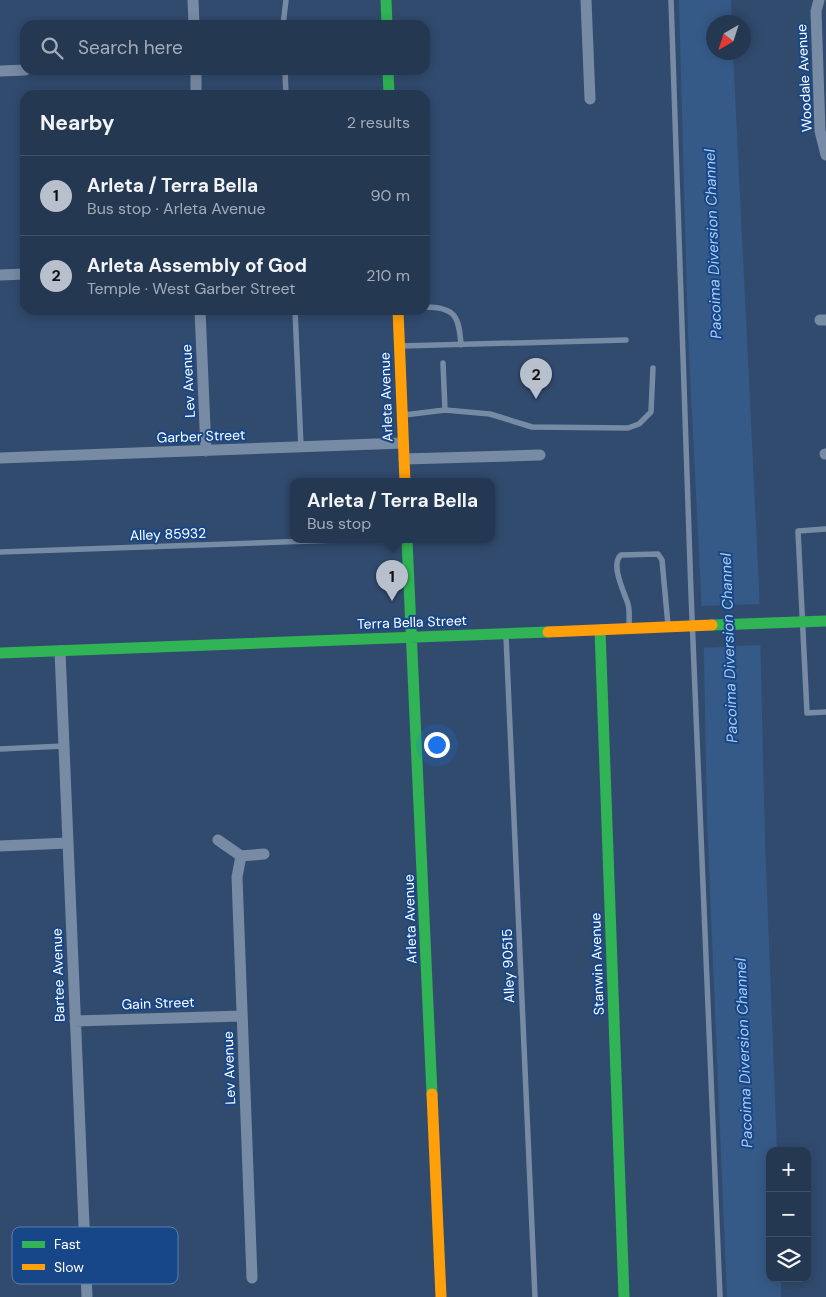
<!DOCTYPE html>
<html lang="en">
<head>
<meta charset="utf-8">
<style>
	:root { --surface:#253852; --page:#31435c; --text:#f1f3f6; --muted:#a3acb8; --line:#425269; --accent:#b7c0cc }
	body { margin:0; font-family:"DM Sans",sans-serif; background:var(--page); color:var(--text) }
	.controls { position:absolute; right:15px; bottom:15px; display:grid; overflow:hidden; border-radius:10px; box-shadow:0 2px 12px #0003 }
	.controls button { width:45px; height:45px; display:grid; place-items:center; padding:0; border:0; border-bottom:1px solid var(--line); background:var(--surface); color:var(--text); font:25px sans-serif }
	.compass { position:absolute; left:706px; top:15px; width:45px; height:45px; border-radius:50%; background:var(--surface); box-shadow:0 2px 12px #0003; rotate:219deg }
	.you { position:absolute; left:436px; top:744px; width:18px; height:18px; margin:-12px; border:4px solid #fff; border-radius:50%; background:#1a73e8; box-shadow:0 0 0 8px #1a73e833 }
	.badge { display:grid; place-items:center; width:32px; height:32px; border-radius:50%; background:var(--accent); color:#111; font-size:16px; font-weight:700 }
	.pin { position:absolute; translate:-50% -41px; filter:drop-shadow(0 1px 2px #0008) }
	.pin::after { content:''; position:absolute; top:26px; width:18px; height:15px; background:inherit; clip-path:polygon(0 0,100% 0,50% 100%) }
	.popup { position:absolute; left:290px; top:478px; width:205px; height:65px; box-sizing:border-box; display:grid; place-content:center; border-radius:10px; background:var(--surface); filter:drop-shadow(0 1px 4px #0005); font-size:16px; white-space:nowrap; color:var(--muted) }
	.popup b { font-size:19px; color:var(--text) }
	.popup::after { content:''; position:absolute; left:50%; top:100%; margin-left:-10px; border:10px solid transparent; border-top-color:var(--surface) }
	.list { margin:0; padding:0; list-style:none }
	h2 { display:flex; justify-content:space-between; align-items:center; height:65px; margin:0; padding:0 20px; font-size:21px }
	h2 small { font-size:16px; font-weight:400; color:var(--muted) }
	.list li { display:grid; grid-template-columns:32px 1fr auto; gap:15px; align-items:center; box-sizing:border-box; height:80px; padding:0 20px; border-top:1px solid var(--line) }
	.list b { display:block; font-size:19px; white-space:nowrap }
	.list p { margin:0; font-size:16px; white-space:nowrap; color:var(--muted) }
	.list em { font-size:16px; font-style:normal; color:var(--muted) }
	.icon { flex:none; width:28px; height:28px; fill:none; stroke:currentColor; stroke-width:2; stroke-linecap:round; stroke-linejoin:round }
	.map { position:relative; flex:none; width:826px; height:1297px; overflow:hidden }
	.search { position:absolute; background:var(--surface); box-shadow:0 2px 12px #0003; left:20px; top:20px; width:410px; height:55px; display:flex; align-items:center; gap:12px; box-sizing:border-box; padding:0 18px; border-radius:15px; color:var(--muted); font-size:19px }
	.panel { position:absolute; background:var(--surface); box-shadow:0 2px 12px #0003; left:20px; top:90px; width:410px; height:225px; border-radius:15px }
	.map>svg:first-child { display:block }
</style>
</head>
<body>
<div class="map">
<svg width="826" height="1297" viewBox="0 0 826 1297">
	<rect width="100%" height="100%" fill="#314b6e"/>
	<path fill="#365a87" d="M679,0H731L732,22H714V52L733,53L759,587L765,841L777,1151H770V1278H781V1297H727L707,817L704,653L688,333Z"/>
	<path fill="#314b6e" d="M761,604L762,645L702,648L700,606Z"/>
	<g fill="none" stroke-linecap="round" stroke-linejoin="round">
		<path stroke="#788ba4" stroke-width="5.5" d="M671,0L691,593L720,1297
			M283,25L286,0
			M285,70L286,95
			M425,307C456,307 459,317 461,345
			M295,310L301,447
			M400,346L626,340
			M443,363L445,410
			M404,415L445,410L490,414L532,427L628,428L639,424L651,412L653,368
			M826,529L798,531L807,713L826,712
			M0,552L338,540
			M629,628C629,620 630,611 628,604C624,592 610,564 621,555L658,554L662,560L668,625
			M506,636L535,1297
			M0,749L64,746"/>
		<path stroke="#788ba4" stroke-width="11" d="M193,0L194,25
			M586,0L590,99
			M819,0L816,11L820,131L826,155
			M196,70V95
			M0,71L25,70
			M0,275L25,274
			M200,310L206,451
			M820,320H826
			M825,454H826
			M0,458L403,443
			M404,459L540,455
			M60,651L87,1297
			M218,840L241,856L264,854
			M0,846L68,843
			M241,856L237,877L252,1278
			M75,1021L242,1016"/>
		<path stroke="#30b455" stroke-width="11" d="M386,0L387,25
			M388,70L389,95
			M407,540L432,1094
			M712,625L826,621
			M600,630L624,1297
			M0,653L548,632"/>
		<path stroke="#ff9f0a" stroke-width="11" d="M398,310L405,482
			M548,632L712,625
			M432,1094L441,1297"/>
	</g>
	<g text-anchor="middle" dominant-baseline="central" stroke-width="4" stroke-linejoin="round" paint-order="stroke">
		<g font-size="14" fill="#fff" stroke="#174788">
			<text transform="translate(804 78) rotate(-93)">Woodale Avenue</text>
			<text transform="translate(188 381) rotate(-93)">Lev Avenue</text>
			<text transform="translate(386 397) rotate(-92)">Arleta Avenue</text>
			<text transform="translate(201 436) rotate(-2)">Garber Street</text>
			<text transform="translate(168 534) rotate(-2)">Alley 85932</text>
			<text transform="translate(412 622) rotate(-2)">Terra Bella Street</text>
			<text transform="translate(410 919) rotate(-92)">Arleta Avenue</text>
			<text transform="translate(597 964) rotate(-92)">Stanwin Avenue</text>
			<text transform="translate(508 966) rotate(-92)">Alley 90515</text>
			<text transform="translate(58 975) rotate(-92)">Bartee Avenue</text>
			<text transform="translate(158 1003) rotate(-2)">Gain Street</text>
			<text transform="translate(229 1068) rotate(-92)">Lev Avenue</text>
		</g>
		<g font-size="15" font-style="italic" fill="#aaccf5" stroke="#174788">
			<text transform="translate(713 244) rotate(-92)">Pacoima Diversion Channel</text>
			<text transform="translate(729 648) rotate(-92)">Pacoima Diversion Channel</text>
			<text transform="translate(744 1053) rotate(-92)">Pacoima Diversion Channel</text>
		</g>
	</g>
	<rect x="12" y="1227" width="166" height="57" rx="8" fill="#174788" stroke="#5d7eac" stroke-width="1"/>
	<rect x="22" y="1241" width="23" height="7" fill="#30b455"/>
	<rect x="22" y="1264" width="23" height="6" fill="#ff9f0a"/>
	<g font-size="14" fill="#fff">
		<text x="54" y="1249">Fast</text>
		<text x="54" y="1272">Slow</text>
	</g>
</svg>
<div class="controls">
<button>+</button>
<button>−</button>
<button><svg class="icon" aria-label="layers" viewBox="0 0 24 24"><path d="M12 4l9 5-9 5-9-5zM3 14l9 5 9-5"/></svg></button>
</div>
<svg class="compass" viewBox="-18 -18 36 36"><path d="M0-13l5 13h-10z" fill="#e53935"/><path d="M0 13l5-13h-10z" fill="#a3acb8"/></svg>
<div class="you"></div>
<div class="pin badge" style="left:392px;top:601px">1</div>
<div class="popup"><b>Arleta / Terra Bella</b>Bus stop</div>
<div class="pin badge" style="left:536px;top:399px">2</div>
<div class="search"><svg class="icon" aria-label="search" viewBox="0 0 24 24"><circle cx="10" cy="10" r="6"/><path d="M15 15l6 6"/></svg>Search here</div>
<section class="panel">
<h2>Nearby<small>2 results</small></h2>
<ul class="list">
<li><span class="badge">1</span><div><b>Arleta / Terra Bella</b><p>Bus stop · Arleta Avenue</p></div><em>90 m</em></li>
<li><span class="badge">2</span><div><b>Arleta Assembly of God</b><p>Temple · West Garber Street</p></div><em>210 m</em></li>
</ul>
</section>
</div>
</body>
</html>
